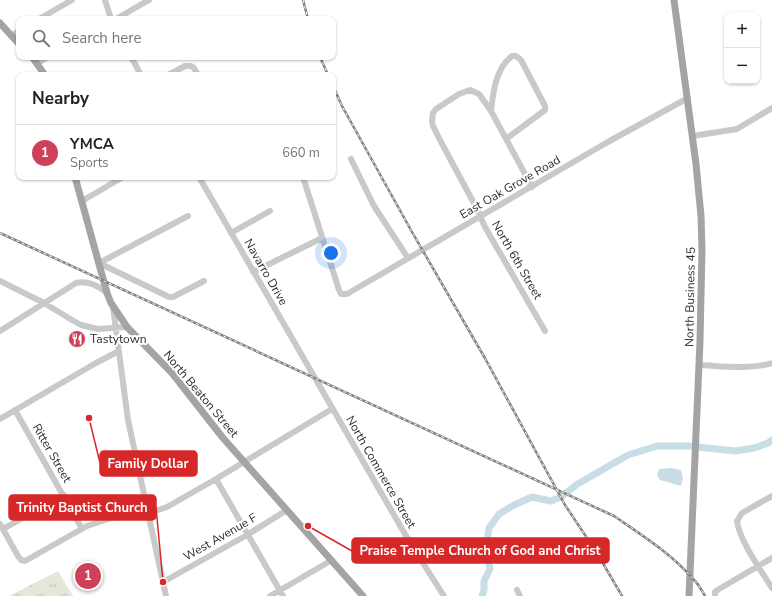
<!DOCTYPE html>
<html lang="en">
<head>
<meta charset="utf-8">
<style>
	:root { --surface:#fff; --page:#f6f6f6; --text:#202124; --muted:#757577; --line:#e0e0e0; --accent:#cf415a }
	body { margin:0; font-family:"Nunito Sans",sans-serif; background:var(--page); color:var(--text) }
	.controls { position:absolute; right:12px; top:12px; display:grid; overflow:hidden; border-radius:8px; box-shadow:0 1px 3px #0004 }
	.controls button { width:36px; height:36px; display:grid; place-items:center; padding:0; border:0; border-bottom:1px solid var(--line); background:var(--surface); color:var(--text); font:20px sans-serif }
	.you { position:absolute; left:331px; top:253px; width:14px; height:14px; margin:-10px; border:3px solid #fff; border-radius:50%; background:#1a73e8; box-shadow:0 0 0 6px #1a73e833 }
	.badge { display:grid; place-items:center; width:26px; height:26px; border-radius:50%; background:var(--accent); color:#fff; font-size:13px; font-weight:700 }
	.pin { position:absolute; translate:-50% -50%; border:2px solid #fff; box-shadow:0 1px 4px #0006 }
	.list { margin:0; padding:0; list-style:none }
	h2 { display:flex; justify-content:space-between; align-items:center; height:52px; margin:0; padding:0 16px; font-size:17px }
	h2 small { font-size:13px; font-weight:400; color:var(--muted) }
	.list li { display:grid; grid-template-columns:26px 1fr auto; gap:12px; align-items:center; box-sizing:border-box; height:56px; padding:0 16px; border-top:1px solid var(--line) }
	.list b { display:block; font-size:15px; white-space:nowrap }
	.list p { margin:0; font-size:13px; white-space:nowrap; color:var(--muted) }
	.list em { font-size:13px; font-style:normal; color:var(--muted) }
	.icon { flex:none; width:22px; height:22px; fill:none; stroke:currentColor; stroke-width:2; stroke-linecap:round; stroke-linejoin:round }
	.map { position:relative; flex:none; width:772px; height:596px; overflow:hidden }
	.search { position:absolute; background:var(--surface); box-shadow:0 1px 3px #0004; left:16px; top:16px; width:320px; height:44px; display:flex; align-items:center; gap:10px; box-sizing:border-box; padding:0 14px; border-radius:8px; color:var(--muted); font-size:15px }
	.panel { position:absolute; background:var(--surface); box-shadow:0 1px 3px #0004; left:16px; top:72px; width:320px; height:108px; border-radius:8px }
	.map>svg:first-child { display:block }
</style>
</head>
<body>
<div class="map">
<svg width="772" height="596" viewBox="0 0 772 596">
	<defs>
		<pattern id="grass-tufts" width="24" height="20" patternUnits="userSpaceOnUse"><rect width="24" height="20" fill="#e3e8db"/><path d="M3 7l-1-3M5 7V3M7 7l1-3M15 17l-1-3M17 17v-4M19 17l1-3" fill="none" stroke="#c3c7bc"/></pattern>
	</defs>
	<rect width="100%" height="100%" fill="#fff"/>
	<path fill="url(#grass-tufts)" d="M58,571L73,596H9Z"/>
	<path fill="#c9dde6" d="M672,468L681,470L683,478L681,486L660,480L657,475L659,469Z"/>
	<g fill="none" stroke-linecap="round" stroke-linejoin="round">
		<path stroke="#c9dde6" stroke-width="7" d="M482,596L484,590V581L490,569L486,549L489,528L499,514L514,505L532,497L551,501L561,497L576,485L628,455L657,446H689L735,451L754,448L768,443L772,440"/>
		<path stroke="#c9c9c9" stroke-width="6" d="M105,0L111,19
			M39,19L72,0
			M116,19L149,0
			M11,36L19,31
			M131,57L141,75
			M37,63L48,57
			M168,75L185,66H191L194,68L198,75
			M491,111C493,92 496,68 512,56H516L521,60L545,106V110L506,139
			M693,136L737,129L772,108
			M351,159L374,206L408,258
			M199,177L409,541L444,596
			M303,177L339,290L341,294H347L606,143L688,98
			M532,187L491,111L479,94L470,90L459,94L436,109L433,113L432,121L433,126L441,142L476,207L485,227L545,331
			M82,201L123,177
			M231,233L270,211
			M99,263L169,297H173L204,281
			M99,263L188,216
			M253,272L322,238
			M0,281L44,303L72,320L81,325L98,329L127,327
			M113,307L128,420L166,596
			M0,331L76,283C88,280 98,286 107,293
			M699,365C723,366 749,370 772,363
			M15,410L82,529
			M0,419L96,363L119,351
			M216,479L283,596
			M772,496L742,513L737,521C739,540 762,572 772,588
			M0,524L18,556L21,560L25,561L87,526L129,512L158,510L167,507L216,479L332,409
			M3,529L64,495
			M163,582L247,535L287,510
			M517,590L520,596
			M270,596L332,560
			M715,596V592L719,589L772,558"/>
		<path stroke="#a4a4a4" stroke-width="7" d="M674,0L696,164L701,216L702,249L700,341L689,596
			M0,23L19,44
			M32,57L45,75
			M75,177L107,293L111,303L127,327L172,373L223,438L363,596"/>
		<g stroke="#818181" stroke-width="2.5">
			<path id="rail" d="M303,0L308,19
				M320,57L328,75
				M333,86L342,106L412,232L486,360L565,505L597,553L622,596
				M0,233L614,516C643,536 672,554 695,581C699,585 702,591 705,596"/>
		</g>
		<use href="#rail" stroke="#fff" stroke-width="1" stroke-dasharray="3" stroke-linecap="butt"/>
	</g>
	<defs>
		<g id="restaurant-disc" transform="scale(0.9)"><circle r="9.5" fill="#cf415a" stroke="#fff"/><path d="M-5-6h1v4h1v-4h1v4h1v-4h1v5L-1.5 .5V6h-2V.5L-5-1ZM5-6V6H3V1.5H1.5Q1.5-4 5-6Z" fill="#fff"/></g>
	</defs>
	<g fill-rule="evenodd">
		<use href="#restaurant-disc" x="77" y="339"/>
	</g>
	<g text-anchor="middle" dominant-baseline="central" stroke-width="4" stroke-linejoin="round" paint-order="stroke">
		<g font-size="12" fill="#2c2c2c" stroke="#fff">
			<text transform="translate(510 187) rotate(-30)">East Oak Grove Road</text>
			<text transform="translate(517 260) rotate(60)">North 6th Street</text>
			<text transform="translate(266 272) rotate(60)">Navarro Drive</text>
			<text transform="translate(690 297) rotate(-89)">North Business 45</text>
			<text transform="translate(201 394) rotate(50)">North Beaton Street</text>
			<text transform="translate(52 453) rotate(60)">Ritter Street</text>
			<text transform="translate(381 472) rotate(60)">North Commerce Street</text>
			<text transform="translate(220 537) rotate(-30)">West Avenue F</text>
		</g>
		<g font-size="12" fill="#2c2c2c" stroke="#fff" text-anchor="start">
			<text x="90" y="339">Tastytown</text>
		</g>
	</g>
	<path fill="none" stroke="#d62828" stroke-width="1.5" d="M89 418L100 463M163 582L156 507M308 526L352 551"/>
	<g fill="#d62828" stroke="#fff" stroke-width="1.5">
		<circle cx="89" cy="418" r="4"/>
		<circle cx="163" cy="582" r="4"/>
		<circle cx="308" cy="526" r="4"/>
	</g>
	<g fill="#d62828" stroke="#d62828" stroke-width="1.5">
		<rect x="100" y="451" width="97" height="25" rx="4"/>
		<rect x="9" y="495" width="147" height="25" rx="4"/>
		<rect x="352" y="538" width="257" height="25" rx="4"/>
	</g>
	<g font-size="13" text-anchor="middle" font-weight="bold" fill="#fff">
		<text x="148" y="468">Family Dollar</text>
		<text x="82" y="512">Trinity Baptist Church</text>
		<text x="480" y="555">Praise Temple Church of God and Christ</text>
	</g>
</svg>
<div class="controls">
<button>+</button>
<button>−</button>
</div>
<div class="you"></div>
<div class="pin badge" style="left:88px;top:576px">1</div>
<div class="search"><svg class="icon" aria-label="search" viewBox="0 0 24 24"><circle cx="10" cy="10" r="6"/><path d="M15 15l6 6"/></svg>Search here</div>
<section class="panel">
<h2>Nearby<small></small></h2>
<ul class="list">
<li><span class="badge">1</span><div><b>YMCA</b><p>Sports</p></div><em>660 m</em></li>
</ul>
</section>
</div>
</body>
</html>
